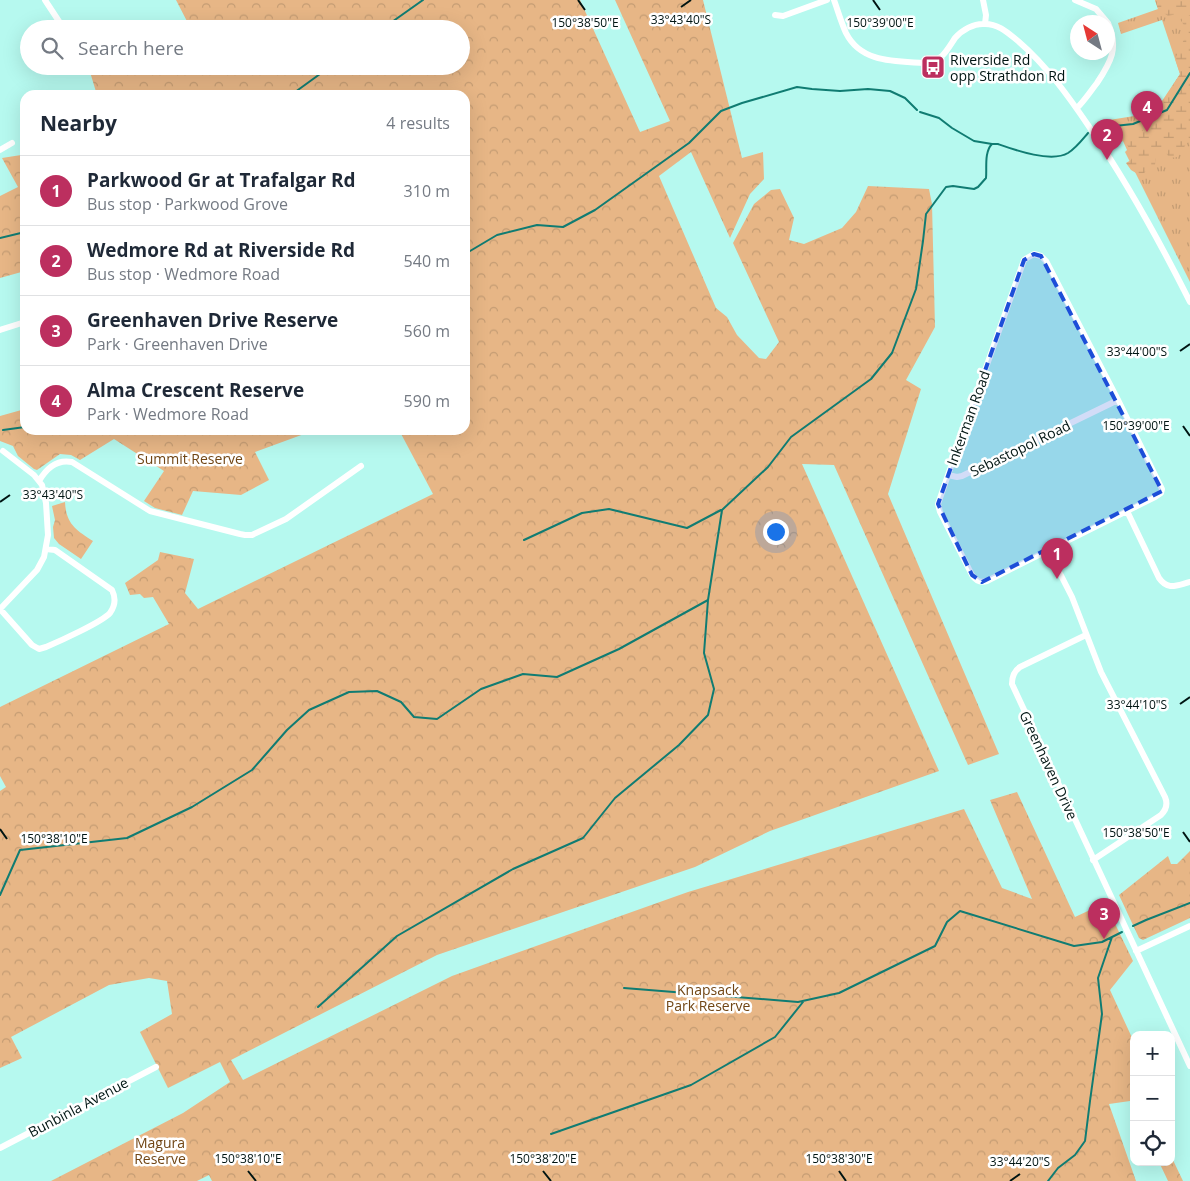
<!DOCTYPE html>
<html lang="en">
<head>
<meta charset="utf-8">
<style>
	:root { --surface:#fff; --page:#f2f2f3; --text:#1f2937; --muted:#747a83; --line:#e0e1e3; --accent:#bc2f5f }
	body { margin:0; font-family:"Open Sans",sans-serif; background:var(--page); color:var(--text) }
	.controls { position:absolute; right:15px; bottom:15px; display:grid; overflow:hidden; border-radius:10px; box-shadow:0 5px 20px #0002 }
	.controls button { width:45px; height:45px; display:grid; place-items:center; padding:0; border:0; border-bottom:1px solid var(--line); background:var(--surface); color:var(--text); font:25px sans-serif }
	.compass { position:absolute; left:1070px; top:15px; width:45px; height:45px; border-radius:50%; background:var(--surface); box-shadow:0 5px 20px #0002; rotate:324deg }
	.you { position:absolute; left:775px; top:531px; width:18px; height:18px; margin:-12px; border:4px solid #fff; border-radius:50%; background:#1a73e8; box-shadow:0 0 0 8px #1a73e833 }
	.badge { display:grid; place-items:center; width:32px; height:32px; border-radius:50%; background:var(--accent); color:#fff; font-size:16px; font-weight:700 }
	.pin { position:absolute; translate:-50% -41px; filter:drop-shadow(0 1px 2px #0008) }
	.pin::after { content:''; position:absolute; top:26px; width:18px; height:15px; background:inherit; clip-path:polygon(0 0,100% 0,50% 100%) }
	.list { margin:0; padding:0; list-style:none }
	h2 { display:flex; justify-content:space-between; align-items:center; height:65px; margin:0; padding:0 20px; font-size:21px }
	h2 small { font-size:16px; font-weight:400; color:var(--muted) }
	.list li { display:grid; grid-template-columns:32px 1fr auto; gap:15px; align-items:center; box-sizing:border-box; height:70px; padding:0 20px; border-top:1px solid var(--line) }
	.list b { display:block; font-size:19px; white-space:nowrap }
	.list p { margin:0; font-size:16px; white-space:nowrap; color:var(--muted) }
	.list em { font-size:16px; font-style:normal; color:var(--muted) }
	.icon { flex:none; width:28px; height:28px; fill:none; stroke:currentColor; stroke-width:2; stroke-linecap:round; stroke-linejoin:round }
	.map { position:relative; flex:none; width:1190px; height:1181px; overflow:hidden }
	.search { position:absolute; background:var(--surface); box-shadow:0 5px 20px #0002; left:20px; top:20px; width:450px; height:55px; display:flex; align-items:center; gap:12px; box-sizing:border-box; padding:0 18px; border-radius:28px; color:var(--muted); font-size:19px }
	.panel { position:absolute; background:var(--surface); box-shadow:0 5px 20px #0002; left:20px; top:90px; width:450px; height:345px; border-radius:15px }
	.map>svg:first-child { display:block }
</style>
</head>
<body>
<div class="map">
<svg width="1190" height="1181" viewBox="0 0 1190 1181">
	<defs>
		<pattern id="grass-tufts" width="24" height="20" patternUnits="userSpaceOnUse" patternTransform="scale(1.25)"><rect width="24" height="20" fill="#e7b686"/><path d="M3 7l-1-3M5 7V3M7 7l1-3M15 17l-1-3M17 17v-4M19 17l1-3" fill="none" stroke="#c49c73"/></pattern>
		<pattern id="forest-crowns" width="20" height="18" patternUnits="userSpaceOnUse" patternTransform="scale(1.25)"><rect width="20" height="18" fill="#e7b686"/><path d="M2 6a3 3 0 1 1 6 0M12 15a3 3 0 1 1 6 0" fill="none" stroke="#c49c73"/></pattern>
		<pattern id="wetland-marsh" width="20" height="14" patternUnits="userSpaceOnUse" patternTransform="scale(1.25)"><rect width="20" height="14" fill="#e7b686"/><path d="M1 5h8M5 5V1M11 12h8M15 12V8" fill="none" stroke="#c49c73"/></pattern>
	</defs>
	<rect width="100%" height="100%" fill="#b6f9ef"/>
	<path fill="url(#grass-tufts)" d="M1155,0H1190V282L1125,152L1127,150L1123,141L1114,145L1097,122L1134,116L1158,107L1180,74L1162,20L1121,34L1118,23L1158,9Z"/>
	<path fill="url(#forest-crowns)" d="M176,0H580L640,132L670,121L615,0H703L742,158L763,152L764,179L750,194L730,238L691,152L659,176L716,308L727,317L737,335L759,358L766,359L779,342L733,243L754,204L771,190L780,189L794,218L789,240L804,244L842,228L856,212L868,186L929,189L932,204L935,327L906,380L921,389L888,494L999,754L968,765L834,465L802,464L939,771L770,831L695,867L437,955L231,1060L243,1080L452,976L688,892L964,809L1002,888L1032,899L990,800L1017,792L1075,917L1105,903L1133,961L1110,990L1134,1042V1107L1130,1101L1109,1104L1136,1181H212L209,1175L197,1181H51L183,1113L230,1082L220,1062L168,1088L140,1032L172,1014L167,981L149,978L109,985L11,1037L22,1058L0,1068V791L6,787L0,776V707L169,624L153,597L144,598L140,594L130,595L125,583L158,560L160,552L194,559L185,593L198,609L433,494L399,430H465V95H97L90,72L93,71L97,66H461V29H191Z
		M21,155L25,162V271L0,278V196L18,187L2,158Z
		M25,409V430H315L255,452L269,480L241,495L193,491L182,515L155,508L144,501L164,471L114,439L80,460L71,455L60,454L37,470L34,469L18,456L13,446L0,441V416Z
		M65,502C66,524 76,530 93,541L81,559L59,544L54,538L53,527L55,520L52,506Z
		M1190,851V918L1143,940L1139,938L1119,895L1168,856L1171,864H1177Z
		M1171,1156L1183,1181H1168L1159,1162H1171Z"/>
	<path fill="url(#wetland-marsh)" d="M1155,0H1190V11L1168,16L1158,9Z
		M1190,15V141L1187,143L1177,157L1170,158L1164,151L1156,155L1155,165L1150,167L1141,176L1131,170L1126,163L1131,160L1133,155L1125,141L1145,129L1180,74L1175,59L1186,35L1185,27L1180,19Z"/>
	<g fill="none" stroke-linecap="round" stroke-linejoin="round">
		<path stroke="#107c72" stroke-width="2" d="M382,29L423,0
			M291,95L331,66
			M920,112L939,118L952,128L974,141L992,144
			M1096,128L1133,124L1167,110L1190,73
			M0,238L25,232
			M465,254L497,235L537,225L563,227L595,210L689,143L721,111L742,103L797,87L812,89L840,91L868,89L890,91L905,98L917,110
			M3,430L25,427
			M524,540L582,513L609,509L687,528L721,510
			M0,895L20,850L127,838L192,807L252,770L287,730L309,710L349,692L377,691L401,702L414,717L437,719L481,689L523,674L557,677L619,649L708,600L722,510L768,467L791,437L871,379L892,353L916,289L923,241L926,214L946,187L953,186L974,189L978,187L986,178C987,168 984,152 992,144H998C1015,150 1051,163 1068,153C1076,148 1082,140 1088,133
			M1133,926L1146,920L1190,903
			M624,988L798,1002L839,993L935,946L947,922L960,911L1074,946L1102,942L1122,932
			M318,1007L397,936L513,869L583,838L615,798L679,745L708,715L714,689L704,653L708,600
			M551,1134L691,1085L775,1037L803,1002
			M1048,1181L1058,1168L1075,1155L1085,1141L1090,1101L1102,1014L1098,978L1112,937"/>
		<path stroke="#fff" stroke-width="6" d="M45,0L64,29
			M834,0C838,11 841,22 846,33C861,63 895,61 924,63C930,62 937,60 942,56C947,51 951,44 955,38C962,30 974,23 985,24C999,24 1008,33 1018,41C1047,66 1069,97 1090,128C1128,184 1160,242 1190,302
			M983,0L986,15L985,24
			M1075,0L1096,9L1107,22
			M775,15L783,16L827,0
			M1077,108C1085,100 1090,92 1097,83C1111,62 1119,48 1108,23
			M0,150L12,143
			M1034,254L1041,256L1046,261L1118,400L1162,489L1161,493L1155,497L987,581C980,583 976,581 972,575L940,512L938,504L948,475L1024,260L1027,258Z
			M0,330L25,322
			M948,475L957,477L962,476L1118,400
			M39,481C46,469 57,459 72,462L150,511L240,534L245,535H252L286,519L361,466
			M1127,511L1159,578C1168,591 1177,585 1190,582
			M1048,550L1072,597L1101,672L1165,797C1168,804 1166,810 1161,815L1093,860
			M0,609L32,645L39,649L46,647C60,641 102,622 110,613C115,606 116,598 112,590L55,550L46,549
			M0,609L37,570L44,557L48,535L46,503L42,485L34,475L3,451
			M1086,635L1020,667C1014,671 1012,676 1012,684L1190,1066
			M1136,951L1190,926
			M0,1148L156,1067"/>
	</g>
	<path fill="#1d4ed8" fill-opacity="0.2" stroke="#1d4ed8" stroke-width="4" stroke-dasharray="10 6" stroke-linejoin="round" d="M1034,254L1041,256L1162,491L982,582L972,575L938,504L1024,260Z"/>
	<path fill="none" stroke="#001513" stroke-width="2" d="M578,0L585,10M873,0L880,10M681,7L691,0M1180,351L1190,344M1183,426L1190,436M0,502L10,495M1180,704L1190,697M0,829L7,839M1183,832L1190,842M248,1171L256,1181M543,1171L551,1181M839,1171L846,1181M1010,1181L1020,1174"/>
	<defs>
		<g id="bus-square" transform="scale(1.25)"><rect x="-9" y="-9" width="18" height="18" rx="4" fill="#bc2f5f" stroke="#fff"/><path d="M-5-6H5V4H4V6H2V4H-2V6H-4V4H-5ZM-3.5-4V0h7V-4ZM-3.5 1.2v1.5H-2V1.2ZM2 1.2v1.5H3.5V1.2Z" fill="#fff"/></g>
	</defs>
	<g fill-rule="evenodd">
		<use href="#bus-square" x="933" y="67"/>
	</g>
	<g text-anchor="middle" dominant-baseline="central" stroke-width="5" stroke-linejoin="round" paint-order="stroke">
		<g font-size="14" fill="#001513" stroke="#fff" text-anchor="start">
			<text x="950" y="59">Riverside Rd<tspan x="950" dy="16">opp Strathdon Rd</tspan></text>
		</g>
		<g font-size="14" fill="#001513" stroke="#fff">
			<text transform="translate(968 418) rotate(-70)">Inkerman Road</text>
			<text transform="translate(1020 448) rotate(-26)">Sebastopol Road</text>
			<text transform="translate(1049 765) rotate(65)">Greenhaven Drive</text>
			<text transform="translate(78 1107) rotate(-28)">Bunbinla Avenue</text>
		</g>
		<g font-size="14" fill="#714615" stroke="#fff">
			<text x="190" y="458">Summit Reserve</text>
			<text x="708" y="989">Knapsack<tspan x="708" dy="16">Park Reserve</tspan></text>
			<text x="160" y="1142">Magura<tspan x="160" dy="16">Reserve</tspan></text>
		</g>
	</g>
	<g font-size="12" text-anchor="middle" fill="#001513" stroke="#fff" stroke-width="5" stroke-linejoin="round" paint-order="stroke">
		<text x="681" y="24">33°43'40"S</text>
		<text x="585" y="27">150°38'50"E</text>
		<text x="880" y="27">150°39'00"E</text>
		<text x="1137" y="356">33°44'00"S</text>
		<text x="1136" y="430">150°39'00"E</text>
		<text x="53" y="499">33°43'40"S</text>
		<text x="1137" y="709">33°44'10"S</text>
		<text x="1136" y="837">150°38'50"E</text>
		<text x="54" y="843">150°38'10"E</text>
		<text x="248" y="1163">150°38'10"E</text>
		<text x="543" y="1163">150°38'20"E</text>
		<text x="839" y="1163">150°38'30"E</text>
		<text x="1020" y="1166">33°44'20"S</text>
	</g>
</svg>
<div class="controls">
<button>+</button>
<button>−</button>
<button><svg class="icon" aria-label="locate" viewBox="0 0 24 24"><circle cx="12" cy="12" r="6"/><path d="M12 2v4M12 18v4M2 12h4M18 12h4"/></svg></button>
</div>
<svg class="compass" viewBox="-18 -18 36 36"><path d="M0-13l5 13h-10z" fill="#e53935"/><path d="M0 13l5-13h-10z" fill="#747a83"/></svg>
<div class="you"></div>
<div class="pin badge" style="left:1057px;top:579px">1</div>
<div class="pin badge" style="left:1107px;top:160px">2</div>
<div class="pin badge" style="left:1104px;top:939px">3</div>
<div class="pin badge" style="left:1147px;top:132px">4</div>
<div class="search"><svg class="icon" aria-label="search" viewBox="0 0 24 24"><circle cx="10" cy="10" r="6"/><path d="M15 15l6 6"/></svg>Search here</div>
<section class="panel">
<h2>Nearby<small>4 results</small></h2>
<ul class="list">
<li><span class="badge">1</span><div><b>Parkwood Gr at Trafalgar Rd</b><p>Bus stop · Parkwood Grove</p></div><em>310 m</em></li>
<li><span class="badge">2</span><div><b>Wedmore Rd at Riverside Rd</b><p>Bus stop · Wedmore Road</p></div><em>540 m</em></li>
<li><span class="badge">3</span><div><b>Greenhaven Drive Reserve</b><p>Park · Greenhaven Drive</p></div><em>560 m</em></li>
<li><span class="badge">4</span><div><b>Alma Crescent Reserve</b><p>Park · Wedmore Road</p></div><em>590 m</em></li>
</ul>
</section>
</div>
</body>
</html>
